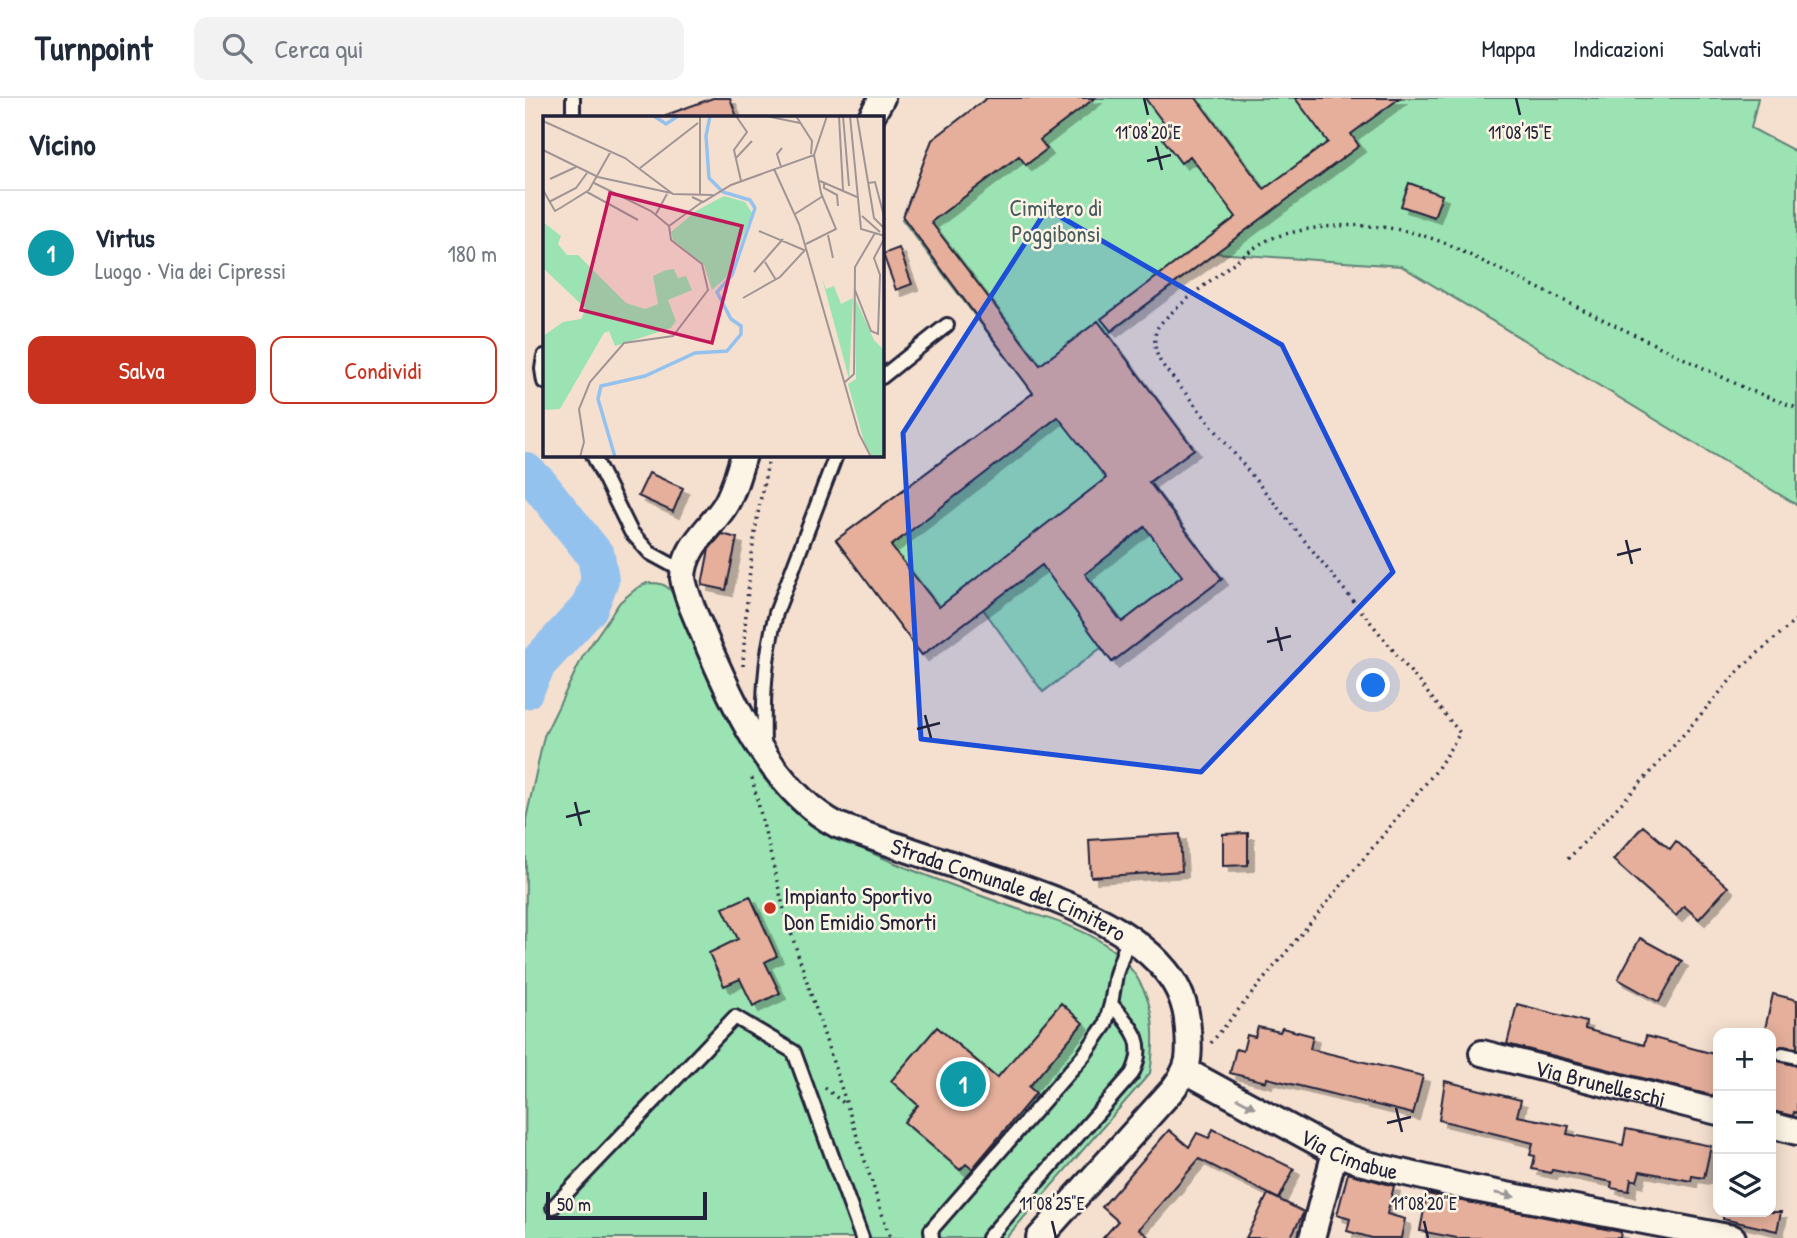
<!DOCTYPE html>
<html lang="it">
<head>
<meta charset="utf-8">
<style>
	:root { --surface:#fff; --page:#f2f2f3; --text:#1f2937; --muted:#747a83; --line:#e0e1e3; --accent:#c8321e }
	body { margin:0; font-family:"Patrick Hand",sans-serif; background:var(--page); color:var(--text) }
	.controls { position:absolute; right:21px; bottom:21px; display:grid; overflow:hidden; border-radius:14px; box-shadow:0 4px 18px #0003 }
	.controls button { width:63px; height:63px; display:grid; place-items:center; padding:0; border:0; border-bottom:2px solid var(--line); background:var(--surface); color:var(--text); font:35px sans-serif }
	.scale { position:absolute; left:21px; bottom:18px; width:161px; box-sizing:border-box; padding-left:7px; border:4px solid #22223b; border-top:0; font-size:19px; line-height:24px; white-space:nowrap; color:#22223b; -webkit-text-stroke:5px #fcf5e5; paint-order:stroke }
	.you { position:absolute; left:849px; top:588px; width:24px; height:24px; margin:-18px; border:5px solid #fff; border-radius:50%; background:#1a73e8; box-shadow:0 0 0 10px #1a73e833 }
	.badge { display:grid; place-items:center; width:46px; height:46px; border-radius:50%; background:var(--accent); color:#fff; font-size:23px; font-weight:700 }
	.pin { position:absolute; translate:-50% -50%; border:4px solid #fff; box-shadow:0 2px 7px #0006 }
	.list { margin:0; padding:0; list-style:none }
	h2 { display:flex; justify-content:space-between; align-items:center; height:91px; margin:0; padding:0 28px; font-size:30px }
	h2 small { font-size:23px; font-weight:400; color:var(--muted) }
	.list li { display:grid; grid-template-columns:46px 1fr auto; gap:21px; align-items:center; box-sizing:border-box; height:126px; padding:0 28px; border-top:2px solid var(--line) }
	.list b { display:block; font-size:26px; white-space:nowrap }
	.list p { margin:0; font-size:23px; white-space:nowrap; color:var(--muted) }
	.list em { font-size:23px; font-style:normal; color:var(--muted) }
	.actions { display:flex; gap:14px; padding:21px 28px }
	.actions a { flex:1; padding:16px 0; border:2px solid var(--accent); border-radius:14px; text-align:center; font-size:24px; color:var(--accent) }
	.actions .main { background:var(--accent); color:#fff }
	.icon { flex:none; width:38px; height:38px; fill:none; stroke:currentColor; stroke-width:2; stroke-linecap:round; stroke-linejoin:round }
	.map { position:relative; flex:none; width:1272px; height:1140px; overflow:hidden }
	header { display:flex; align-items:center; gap:42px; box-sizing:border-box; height:98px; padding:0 35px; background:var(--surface); border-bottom:2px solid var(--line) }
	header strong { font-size:33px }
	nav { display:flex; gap:38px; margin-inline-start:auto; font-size:24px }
	.search { width:490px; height:63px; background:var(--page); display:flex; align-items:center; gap:18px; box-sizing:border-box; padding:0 24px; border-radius:14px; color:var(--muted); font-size:26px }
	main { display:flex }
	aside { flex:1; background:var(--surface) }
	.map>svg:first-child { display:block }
</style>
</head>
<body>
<header>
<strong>Turnpoint</strong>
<div class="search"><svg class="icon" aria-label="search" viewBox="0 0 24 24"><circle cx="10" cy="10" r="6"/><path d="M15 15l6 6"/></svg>Cerca qui</div>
<nav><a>Mappa</a><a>Indicazioni</a><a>Salvati</a></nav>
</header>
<main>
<aside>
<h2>Vicino<small></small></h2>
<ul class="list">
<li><span class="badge" style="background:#0f9aa8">1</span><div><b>Virtus</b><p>Luogo · Via dei Cipressi</p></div><em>180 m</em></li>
</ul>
<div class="actions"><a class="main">Salva</a><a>Condividi</a></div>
</aside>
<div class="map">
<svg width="1272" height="1140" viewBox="0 0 1272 1140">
	<defs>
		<filter id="shadow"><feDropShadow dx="6" dy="6" stdDeviation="0" flood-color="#0004"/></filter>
	</defs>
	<rect width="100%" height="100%" fill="#f5e0cf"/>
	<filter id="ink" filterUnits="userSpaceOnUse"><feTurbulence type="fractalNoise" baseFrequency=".0143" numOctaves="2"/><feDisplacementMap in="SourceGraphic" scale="14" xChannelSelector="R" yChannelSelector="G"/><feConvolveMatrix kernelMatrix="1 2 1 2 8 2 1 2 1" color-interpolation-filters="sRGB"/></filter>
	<g filter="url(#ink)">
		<path fill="#9be3b2" stroke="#5e8276" stroke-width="2" d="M462,0H1233L1226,30L1272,54V407L876,168L691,155L583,236L669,351L625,384L697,481L587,564L576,550L518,594L458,511L397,557L311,442L508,295L377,121L407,42Z
			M122,485C132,485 140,485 146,493C162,515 171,545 181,570C188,588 195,607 204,624C223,656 260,710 293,728C353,762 419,784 484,808C518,820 562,829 590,854C628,888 633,927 625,975L481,1140H0L1,721L19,638L58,558L95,504L112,490Z"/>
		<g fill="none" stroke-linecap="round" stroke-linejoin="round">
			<path stroke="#94c2ef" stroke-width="38" d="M0,373L14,386L71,458L75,482L64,510L13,565L0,592"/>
		</g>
		<path fill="#e5af9b" stroke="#22223b" stroke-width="2" fill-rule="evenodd" filter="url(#shadow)" d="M188,0H205L212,19H141V17Z
			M462,0H570L515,42L522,51L501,67L494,58L406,124L515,267L573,223L669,351L624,384L697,481L587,564L517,467L397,557L311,442L508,295L378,119L407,42ZM533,319L581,380L414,509L366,448ZM620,429L657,478L597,524L560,476Z
			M620,0H671L739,91L803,44L770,0H875L826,36L834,48L586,233L576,221L711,119L665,58L656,65L638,41L646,35Z
			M884,85L917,97L909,119L876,108Z
			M374,150L387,186L371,192L358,156Z
			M124,375L158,390L148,414L113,398Z
			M197,436L212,440L201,492L177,487L184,451Z
			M1118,728L1145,751L1151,743L1203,789L1174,821L1159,808L1151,818L1088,762Z
			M723,735V767L698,768V736Z
			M655,736L657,773L566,779L564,742Z
			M225,798L252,858L240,864L255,895L228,908L215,881L199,888L184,855L213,841L198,810Z
			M1115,840L1157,863L1134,904L1093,881Z
			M1248,896L1272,902V950L1256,948L1249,955L1253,963L1272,968V1015L1269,1014L1268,1018L1246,1013V935H1239Z
			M536,905L558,925L504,989L511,995L447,1071L441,1066L435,1072L379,1024L393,1007L366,983L412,929L472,980Z
			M992,906L1061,924L1060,931L1119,947L1121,938L1193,957V999L982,946Z
			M733,929L755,934L757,930L788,938L785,951L898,978L888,1016L742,980L741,984L705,975L711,951L718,953L722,937L730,939Z
			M920,983L996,1002L992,1018L1044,1028L1042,1036L1098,1047L1101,1031L1186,1048L1179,1080L1167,1078L1166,1083L1115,1073L1112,1083L1106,1081L1104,1093L1086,1090L1087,1084L1027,1072L1026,1075L1007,1071L1010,1058L1005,1057L1008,1045L914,1022Z
			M688,1031L769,1071L754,1101L674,1061L614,1131L625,1140H578L593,1123L577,1109L644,1032L664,1049L672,1035L684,1040Z
			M823,1075L869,1088L862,1116L880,1121L876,1140H847L822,1133L825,1121L812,1117Z
			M743,1096L779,1114L765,1140H721Z
			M902,1096L1096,1134L1095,1140H932L895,1133Z
			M1198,1114H1256L1252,1133L1198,1121Z"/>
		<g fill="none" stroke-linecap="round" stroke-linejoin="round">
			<g stroke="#22223b" stroke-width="18">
				<path id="service" d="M48,19V0
					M19,258L17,271L19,284
					M357,279L422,227
					M68,357L106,434L125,455L158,473
					M239,650C238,601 239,563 251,515L311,357
					M1258,956L1272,959
					M28,1109L210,919L269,954L337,1140
					M407,1140L406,1132L559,957L580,927L586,906L591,876L603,841
					M463,1140L607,976C623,944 607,930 586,906"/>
			</g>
			<g stroke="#22223b" stroke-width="30">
				<g id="minor">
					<path d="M346,19L357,0"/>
					<path id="s1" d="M219,357C213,374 209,394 199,409C183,433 159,449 158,480C161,499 171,518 178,535C205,601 246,692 312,727C354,742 396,756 438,770C503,791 596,818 641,873C655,890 662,909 663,932C665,959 665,969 648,991L514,1140"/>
					<path id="s2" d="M957,955L1193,1014"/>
					<path id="s3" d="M661,973L810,1054L838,1065L945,1090L1208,1140"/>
					<path d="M1246,1027L1272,1034"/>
					<path d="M787,1140L810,1054"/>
				</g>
			</g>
			<path stroke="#22223b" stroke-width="3.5" stroke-dasharray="2 5" stroke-linecap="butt" d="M218,568C221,495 228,428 245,357
				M227,680L260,816L365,1140
				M1043,761L1126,674L1216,570L1272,521
				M686,945L911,673L935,635L636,265C630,254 627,241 633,229C641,215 720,155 737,145C749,138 764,135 778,132C828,123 877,127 924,147L1222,291L1272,310
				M300,990L321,1007"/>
			<use href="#service" stroke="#fcf5e5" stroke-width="12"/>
			<use href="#minor" stroke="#fcf5e5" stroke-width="24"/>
		</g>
		<defs><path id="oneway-solid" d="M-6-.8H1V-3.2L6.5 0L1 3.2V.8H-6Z" transform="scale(1.75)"/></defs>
		<g fill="#9a9698">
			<use href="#oneway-solid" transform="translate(721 1005) rotate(28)"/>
			<use href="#oneway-solid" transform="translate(980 1097) rotate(11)"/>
		</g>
	</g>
	<path fill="#1d4ed8" fill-opacity="0.2" stroke="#1d4ed8" stroke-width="5" stroke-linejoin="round" d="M522,111L757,247L868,474L676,674L396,641L378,335Z"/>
	<path fill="none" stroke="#22223b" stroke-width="2.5" d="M619,0L623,17M991,0L995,17M631,48L637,72M622,63L646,57M1101,442L1107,466M1092,457L1116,451M751,529L757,553M742,544L766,538M400,617L406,640M392,631L415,625M50,704L56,728M41,719L65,713M871,1010L877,1034M862,1025L886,1019M527,1123L531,1140M899,1123L903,1140"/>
	<circle fill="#c8321e" stroke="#fcf5e5" stroke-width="2.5" cx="245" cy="810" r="7"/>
	<g text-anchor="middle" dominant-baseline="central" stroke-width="5" stroke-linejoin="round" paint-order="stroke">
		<g font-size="23" fill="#465c5f" stroke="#fcf5e5">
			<text x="531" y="109">Cimitero di<tspan x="531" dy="26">Poggibonsi</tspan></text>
		</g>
		<g font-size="23" fill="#22223b" stroke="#fcf5e5">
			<text stroke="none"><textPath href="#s1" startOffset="620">Strada Comunale del Cimitero</textPath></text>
			<text stroke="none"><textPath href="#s2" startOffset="122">Via Brunelleschi</textPath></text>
			<text stroke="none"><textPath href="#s3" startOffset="184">Via Cimabue</textPath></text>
		</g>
		<g font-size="23" fill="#22223b" stroke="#fcf5e5" text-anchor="start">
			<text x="259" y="797">Impianto Sportivo<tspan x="259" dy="26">Don Emidio Smorti</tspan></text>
		</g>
	</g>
	<g transform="translate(18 18)">
		<rect width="341" height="341" fill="#f5e0cf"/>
		<path d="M181,80L202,86L209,97L184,161L169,174L161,149L130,124L128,116L153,95ZM0,106L18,120L15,128L24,139H35L83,187L102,193L115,188L110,160L123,154L131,153L135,162L143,160L149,174L125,184L133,205L128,212L72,230L66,215L61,217L17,293L0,294V220L20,206L38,203L43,193L0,152ZM279,162L283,173L291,170L298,188L310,182L306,263ZM312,182L331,224L341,234V341H330L322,329L305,268L313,263Z" fill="#9be3b2"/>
		<path fill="none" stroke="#94c2ef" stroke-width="3.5" d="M111,0L123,8L135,0M72,341L55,283L58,270L102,260L152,237L184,235L198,218V210L188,203L174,176L189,159L212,92L207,84L180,76L166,62L163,20L167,0"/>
		<path fill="none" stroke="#a19494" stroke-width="2" d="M193,0L204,16L191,34L198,65M223,0L257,7M253,0L269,25L268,38M296,0L300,74M300,0L306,70M307,0L318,113L342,120M314,0L331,102L342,113M0,5L82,42L130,78L170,79M0,34L55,61L128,77M193,42L209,25M238,51L234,38L239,32M97,52L155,7M231,53L256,108L316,318L328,341M7,63L33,51M277,65L314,81M281,66V72L294,79L295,90M51,67L108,95L126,110M325,67L332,66L342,104M0,74L12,95L19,91L46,74L68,35M44,76L95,104M157,79V0M149,81L160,86L188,69L271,39L284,0M6,86L33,72L44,57M113,98L124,78M252,98L280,80M319,100L337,116M126,110L159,86M216,115L261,134M285,119L290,142M263,128L293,113L278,77L271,39M222,146L233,164M211,156L240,123M312,174L328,215L335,218L337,159L331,142L342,121M200,182L237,161L263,133M302,266L311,258L312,151L332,117M37,341L41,326L36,293L47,266L81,227L130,220L165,174L159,148L128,124L126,110"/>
		<path fill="#c2185b" fill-opacity="0.15" stroke="#c2185b" stroke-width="3.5" d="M67,77L199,110L169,227L38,194Z"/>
		<rect width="341" height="341" fill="none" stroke="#22223b" stroke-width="3.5"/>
	</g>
	<g font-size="18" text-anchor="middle" fill="#22223b" stroke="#fcf5e5" stroke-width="5" stroke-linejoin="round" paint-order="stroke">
		<text x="623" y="41">11°08'20"E</text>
		<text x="995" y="41">11°08'15"E</text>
		<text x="527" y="1112">11°08'25"E</text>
		<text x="899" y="1112">11°08'20"E</text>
	</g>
</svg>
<div class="controls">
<button>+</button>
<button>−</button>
<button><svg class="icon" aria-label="layers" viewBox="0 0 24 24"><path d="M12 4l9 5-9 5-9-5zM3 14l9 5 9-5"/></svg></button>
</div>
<div class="scale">50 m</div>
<div class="you"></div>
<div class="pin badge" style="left:438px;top:986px;background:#0f9aa8">1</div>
</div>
</main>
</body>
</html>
